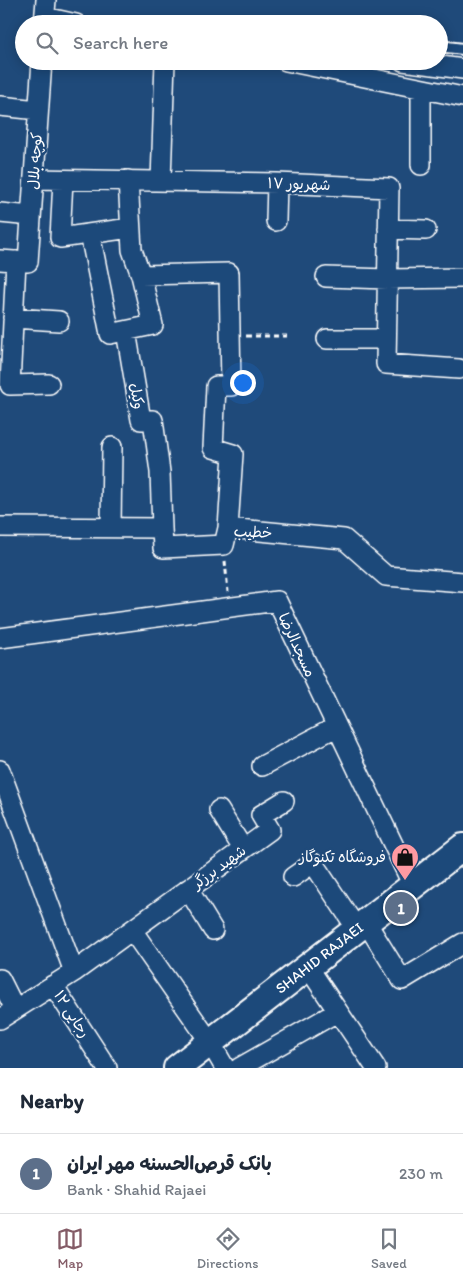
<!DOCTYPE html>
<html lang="en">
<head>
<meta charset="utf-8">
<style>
	:root { --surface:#fff; --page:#f6f6f7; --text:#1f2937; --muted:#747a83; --line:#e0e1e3; --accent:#845c67 }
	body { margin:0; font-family:Itim,"Playpen Sans Arabic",sans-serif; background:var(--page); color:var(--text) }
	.you { position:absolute; left:242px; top:382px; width:18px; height:18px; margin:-12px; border:4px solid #fff; border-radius:50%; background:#1a73e8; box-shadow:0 0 0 8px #1a73e833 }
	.badge { display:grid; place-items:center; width:32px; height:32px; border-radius:50%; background:var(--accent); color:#fff; font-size:16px; font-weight:700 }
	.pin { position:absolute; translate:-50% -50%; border:2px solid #fff; box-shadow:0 1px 5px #0006 }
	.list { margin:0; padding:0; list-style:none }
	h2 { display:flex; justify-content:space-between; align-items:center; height:65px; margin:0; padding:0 20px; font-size:21px }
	h2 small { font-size:16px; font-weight:400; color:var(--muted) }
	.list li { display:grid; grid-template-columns:32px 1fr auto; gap:15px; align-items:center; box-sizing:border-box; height:80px; padding:0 20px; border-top:1px solid var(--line) }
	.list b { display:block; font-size:19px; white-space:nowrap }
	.list p { margin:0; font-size:16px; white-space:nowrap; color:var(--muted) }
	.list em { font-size:16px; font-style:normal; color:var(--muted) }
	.icon { flex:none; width:28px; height:28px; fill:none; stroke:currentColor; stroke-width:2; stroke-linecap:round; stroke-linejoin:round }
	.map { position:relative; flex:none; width:463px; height:1068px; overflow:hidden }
	.search { position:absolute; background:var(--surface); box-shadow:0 2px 12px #0003; left:15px; right:15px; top:15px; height:55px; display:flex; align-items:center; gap:12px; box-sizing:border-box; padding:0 18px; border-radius:28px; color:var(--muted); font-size:19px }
	.sheet { height:145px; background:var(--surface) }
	nav { display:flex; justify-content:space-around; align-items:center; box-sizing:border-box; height:70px; border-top:1px solid var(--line); background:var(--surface); font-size:14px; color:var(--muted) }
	nav a { display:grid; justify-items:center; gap:2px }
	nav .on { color:var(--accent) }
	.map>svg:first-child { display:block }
</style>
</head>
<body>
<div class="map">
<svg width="463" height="1068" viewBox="0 0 463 1068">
	<rect width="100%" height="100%" fill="#1f4a7a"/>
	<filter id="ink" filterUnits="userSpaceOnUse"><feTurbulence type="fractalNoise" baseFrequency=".02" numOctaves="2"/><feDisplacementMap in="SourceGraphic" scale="10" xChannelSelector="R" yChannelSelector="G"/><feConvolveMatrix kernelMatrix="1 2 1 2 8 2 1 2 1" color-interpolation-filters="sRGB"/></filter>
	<g filter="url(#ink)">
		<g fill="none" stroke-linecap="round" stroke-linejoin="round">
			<g stroke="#fff" stroke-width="14">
				<path id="lane" d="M439,46L463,49"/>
			</g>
			<g stroke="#fff" stroke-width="22">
				<path id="street" d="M45,17L76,24
					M44,24L46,0
					M286,61L463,97
					M403,61L463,69
					M0,106L38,110
					M421,165V90
					M34,179L277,183L389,188L386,364L459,369
					M63,180L60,238L130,228
					M161,181L165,61
					M0,213L31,216
					M276,221L277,183
					M388,229L426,230
					M90,234L110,334L153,325L141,275L132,250L128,180
					M0,260L28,262L42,61
					M16,261L10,385L49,384
					M141,275L229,273L231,386H216L213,448L233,454L228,528
					M326,277L387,279L463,278
					M13,318L59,321
					M126,331L141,420H153L160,472L162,528
					M327,339H386
					M0,527L162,528L163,548L224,545L228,528L344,539L386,576L463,582
					M111,527L112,447
					M0,638L277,601L413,886
					M262,766L336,727
					M0,770L74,972
					M219,810L243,849
					M293,877L313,863L357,929
					M188,889L213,930
					M366,922L402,980L463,943
					M132,930L210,1042L225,1068
					M308,967L376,1068
					M0,979L15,1009
					M53,985L107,1068
					M0,1019L74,972L270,830L261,815L284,801
					M239,1068L337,1012"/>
			</g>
			<g stroke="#fff" stroke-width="30">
				<g id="secondary">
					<path id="s1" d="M177,1068L463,847"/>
				</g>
			</g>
			<path stroke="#fff" stroke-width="3" stroke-dasharray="5 4" stroke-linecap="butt" d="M246,336H291
				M225,561L228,592"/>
			<use href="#lane" stroke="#1f4a7a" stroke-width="10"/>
			<use href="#street" stroke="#1f4a7a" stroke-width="19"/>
			<use href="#secondary" stroke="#1f4a7a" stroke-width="26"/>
		</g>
	</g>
	<defs>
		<g id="shop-pin" transform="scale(1.4375)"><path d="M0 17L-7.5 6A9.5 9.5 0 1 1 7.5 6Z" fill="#ff9aa2" stroke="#1f4a7a"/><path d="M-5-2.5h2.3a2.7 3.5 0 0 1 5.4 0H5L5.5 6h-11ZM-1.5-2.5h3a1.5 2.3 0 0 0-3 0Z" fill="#111"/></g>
	</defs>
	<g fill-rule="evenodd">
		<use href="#shop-pin" x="405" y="857"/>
	</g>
	<g text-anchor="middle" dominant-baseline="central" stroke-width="4.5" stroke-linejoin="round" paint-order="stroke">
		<g font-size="15" fill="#fff" stroke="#1f4a7a">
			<text transform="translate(35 161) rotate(-86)">کوچه بلال</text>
			<text transform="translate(299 184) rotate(2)">۱۷ شهریور</text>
			<text transform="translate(137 396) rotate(80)">وکیل</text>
			<text transform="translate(253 532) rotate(3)">خطیب</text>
			<text transform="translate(297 645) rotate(65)">مسجدالرضا</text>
			<text transform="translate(219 867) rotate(-36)">شهید برزگر</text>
			<text stroke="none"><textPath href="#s1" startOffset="180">SHAHID RAJAEI</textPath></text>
			<text transform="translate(72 1014) rotate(57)">رجایی ۱۲</text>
		</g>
		<g font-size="15" fill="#fff" stroke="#1f4a7a" text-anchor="end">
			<text x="386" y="857">فروشگاه تکنوگاز</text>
		</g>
	</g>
</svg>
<div class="you"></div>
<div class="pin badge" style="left:401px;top:908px;background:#5c6f8a">1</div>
<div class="search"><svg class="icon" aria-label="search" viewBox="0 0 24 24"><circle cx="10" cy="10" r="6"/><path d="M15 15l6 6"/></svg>Search here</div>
</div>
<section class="sheet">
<h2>Nearby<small></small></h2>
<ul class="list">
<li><span class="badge" style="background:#5c6f8a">1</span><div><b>بانک قرص‌الحسنه مهر ایران</b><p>Bank · Shahid Rajaei</p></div><em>230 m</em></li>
</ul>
</section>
<nav>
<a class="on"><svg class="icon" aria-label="map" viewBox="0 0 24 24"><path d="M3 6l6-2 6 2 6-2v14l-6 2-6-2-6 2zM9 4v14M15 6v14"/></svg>Map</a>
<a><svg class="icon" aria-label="directions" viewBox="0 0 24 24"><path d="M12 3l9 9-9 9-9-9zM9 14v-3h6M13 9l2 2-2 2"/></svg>Directions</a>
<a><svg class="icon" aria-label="saved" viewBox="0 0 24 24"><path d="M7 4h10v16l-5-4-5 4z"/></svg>Saved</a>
</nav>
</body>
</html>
